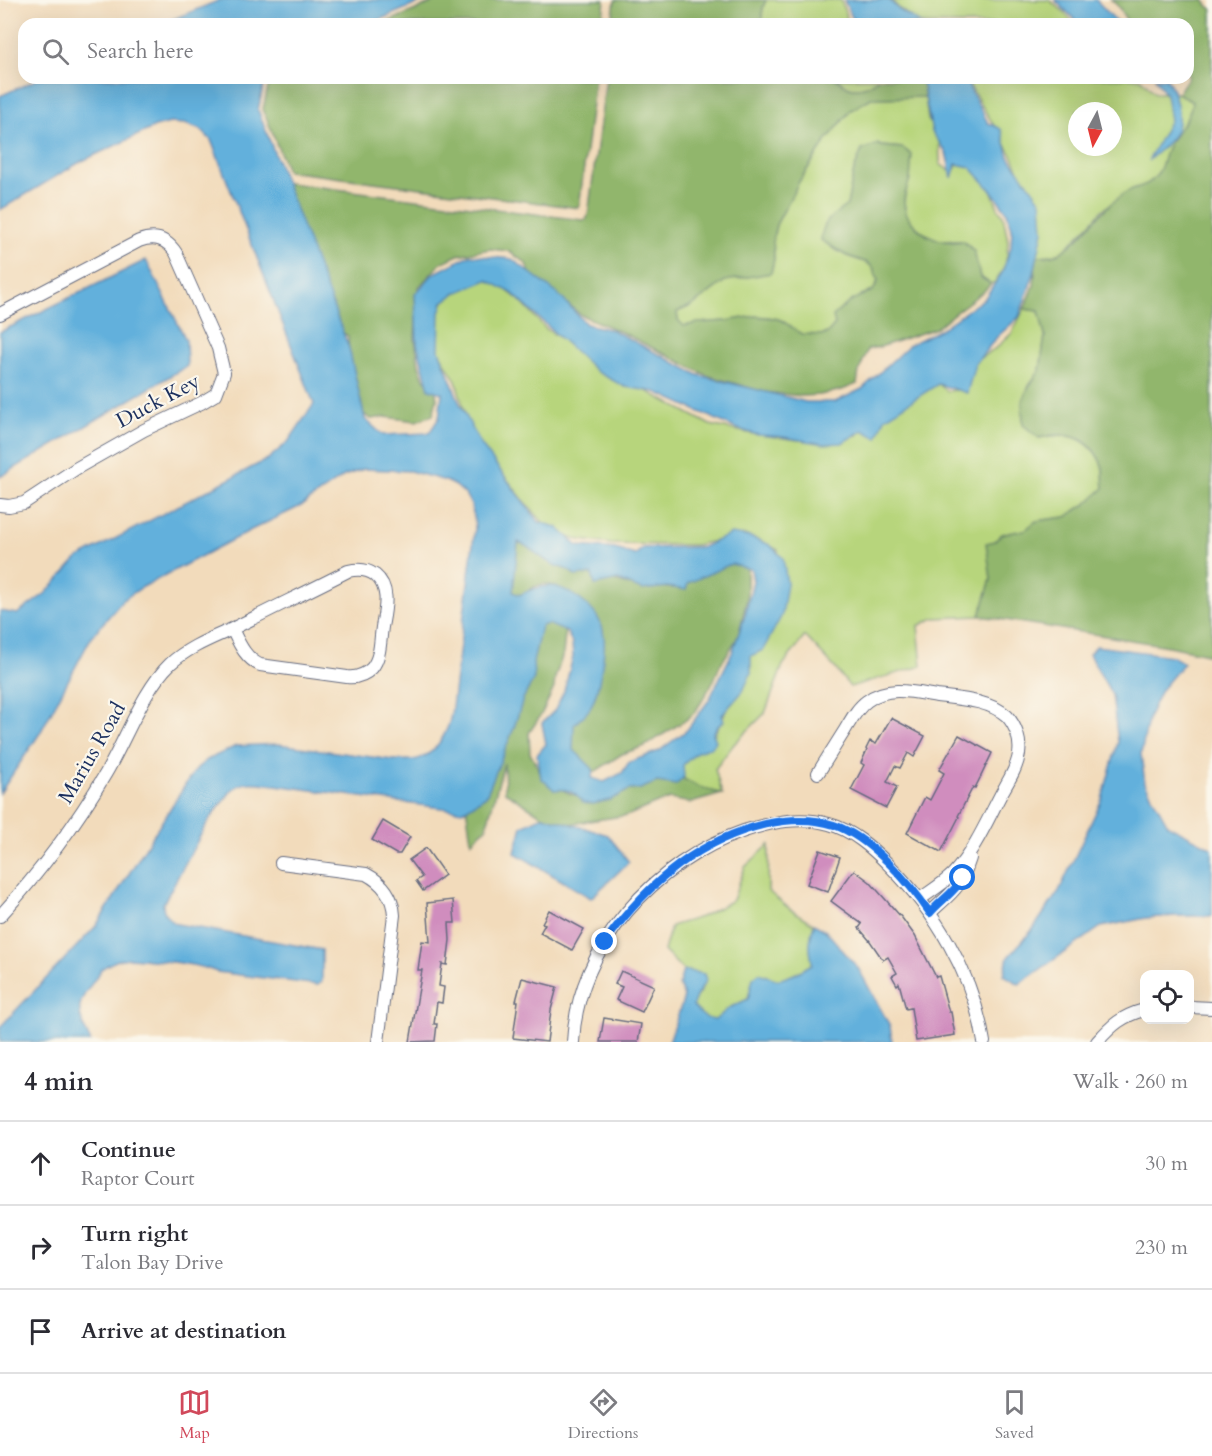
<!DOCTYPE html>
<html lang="en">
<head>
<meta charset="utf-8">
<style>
	:root { --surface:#fff; --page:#f7f7f7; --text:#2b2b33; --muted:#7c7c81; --line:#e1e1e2; --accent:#d1495b }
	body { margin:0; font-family:Cardo,serif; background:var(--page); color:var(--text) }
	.controls { position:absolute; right:18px; bottom:18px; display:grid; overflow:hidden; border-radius:12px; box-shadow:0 6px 24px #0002 }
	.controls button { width:54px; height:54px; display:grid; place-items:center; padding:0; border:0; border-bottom:2px solid var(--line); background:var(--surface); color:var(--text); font:30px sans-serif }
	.compass { position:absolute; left:1068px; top:102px; width:54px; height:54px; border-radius:50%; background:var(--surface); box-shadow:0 6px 24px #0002; rotate:187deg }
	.stop { position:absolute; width:18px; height:18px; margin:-14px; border:4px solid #1a73e8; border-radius:50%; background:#fff }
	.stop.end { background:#1a73e8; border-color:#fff; box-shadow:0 2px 6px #0008 }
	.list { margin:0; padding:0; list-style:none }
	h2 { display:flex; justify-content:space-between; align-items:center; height:78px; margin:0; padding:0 24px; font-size:26px }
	h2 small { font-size:20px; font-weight:400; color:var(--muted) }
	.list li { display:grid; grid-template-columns:39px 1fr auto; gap:18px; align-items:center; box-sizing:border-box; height:84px; padding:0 24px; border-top:2px solid var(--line) }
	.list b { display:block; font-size:22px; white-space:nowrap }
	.list p { margin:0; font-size:20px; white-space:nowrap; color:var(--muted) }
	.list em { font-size:20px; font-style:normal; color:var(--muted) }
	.icon { flex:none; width:33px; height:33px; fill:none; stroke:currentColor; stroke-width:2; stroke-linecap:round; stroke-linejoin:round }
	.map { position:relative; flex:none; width:1212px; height:1042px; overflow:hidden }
	.search { position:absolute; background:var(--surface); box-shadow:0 6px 24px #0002; left:18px; right:18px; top:18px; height:66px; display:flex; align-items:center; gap:15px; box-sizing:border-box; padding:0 21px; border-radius:18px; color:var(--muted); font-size:22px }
	.sheet { height:330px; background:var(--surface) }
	nav { display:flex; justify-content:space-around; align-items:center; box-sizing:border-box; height:84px; border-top:2px solid var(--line); background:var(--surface); font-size:16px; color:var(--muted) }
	nav a { display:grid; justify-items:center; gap:3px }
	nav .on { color:var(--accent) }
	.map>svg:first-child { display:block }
</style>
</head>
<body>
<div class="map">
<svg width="1212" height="1042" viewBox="0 0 1212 1042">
	<rect width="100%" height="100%" fill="#fbf7ec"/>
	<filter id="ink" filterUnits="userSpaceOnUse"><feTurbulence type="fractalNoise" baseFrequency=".0167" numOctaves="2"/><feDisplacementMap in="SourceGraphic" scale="12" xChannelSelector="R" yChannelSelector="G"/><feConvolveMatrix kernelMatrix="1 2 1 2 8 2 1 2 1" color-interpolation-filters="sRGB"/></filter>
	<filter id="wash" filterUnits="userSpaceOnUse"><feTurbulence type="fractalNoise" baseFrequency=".008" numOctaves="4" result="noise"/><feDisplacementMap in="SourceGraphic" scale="24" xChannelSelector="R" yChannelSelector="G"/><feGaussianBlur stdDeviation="1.35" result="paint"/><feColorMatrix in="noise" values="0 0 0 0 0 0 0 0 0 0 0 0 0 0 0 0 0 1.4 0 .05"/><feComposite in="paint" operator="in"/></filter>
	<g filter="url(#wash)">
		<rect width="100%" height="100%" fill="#f2dbbb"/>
		<path fill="#b7d57c" stroke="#69826d" stroke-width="1.5" fill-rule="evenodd" d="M766,0H841L849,24H761L763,7Z
			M891,0H1049L1063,11L1074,24H921L900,9Z
			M835,78H878C872,86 859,90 849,87C845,85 839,81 835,78Z
			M965,78H1140L1155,93H1178L1192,102L1191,112L1167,148L1164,162L1156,177L1148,184L1129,191L1102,210L1090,224L1067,247L1056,255L1036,256L1032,199L1012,155ZM1077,111H1113V147H1077Z
			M925,97L928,120L939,132L940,164L950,171H954L960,160L977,172L989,184L998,208L1003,215L1008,241L1007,256L1004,268L995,282L991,284L980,277L974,251L963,241L939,240L924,233L912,223L906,214L904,203L905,195L910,177L903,148L881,146L862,150L854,170L847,206L832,216V248C837,250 841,253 845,255C864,264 871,257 878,281L873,291L861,295L829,332C822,336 809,337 801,334C793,331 787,322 778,319C760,313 744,319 726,321C712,322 698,323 684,326L678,321L677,312L693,305L725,281L771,272L774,259L773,238L776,225L800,180L827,140L851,110L871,98Z
			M489,276L520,301L546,329L630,382L710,425L753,434L798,440L855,436L896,409L934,380L947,391L957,390L980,358L996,348L1012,333L1024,309L1039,311L1045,336L1040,370L1029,386L1039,438C1066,431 1090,436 1102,465C1104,471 1103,481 1104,489L1086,504L1066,517L1037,521L1025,530L1002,534L995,541L990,567L991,579L980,616L934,618L918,626L922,666L850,687L835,668L805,636L783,665L765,713L734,744L715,769L722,794L699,787L678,776L663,775L714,735L733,696L780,565L778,550L759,540L744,535L695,545L611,544L574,539L549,529L526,503L484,450L468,424L456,381L436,347V319L448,293Z
			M769,845L768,891L791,910L814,924C812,931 810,939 810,947C810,952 812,957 812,964C804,969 784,981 775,979C771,978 769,977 766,974L749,994L748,999L729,1008L715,1021C705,1019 699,1013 693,1006V1001L702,989L704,974L683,970L664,951L671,926L701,917L733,900L745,867Z"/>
		<path fill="#91b66c" stroke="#567265" stroke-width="1.5" d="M439,0H605L602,24H383Z
			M615,0H766L763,7L761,24H612Z
			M1111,0H1204L1212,10V655L1174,647L980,616L991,579L986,543L995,541L1002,534L1025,530L1036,521L1066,517L1086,504L1104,488C1103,481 1104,471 1102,465C1090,436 1066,431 1039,438L1023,425L1022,402L1029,386L1040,370L1045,336L1039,311L1024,309L1034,286L1036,256C1043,256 1053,256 1059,253C1081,241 1096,214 1117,199C1120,196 1124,193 1128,191C1138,186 1149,186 1156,176C1164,165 1163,157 1168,146C1176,130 1190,120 1192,102L1178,93L1188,78V24H1129L1117,5Z
			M270,78H595L579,208L287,171L263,109Z
			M606,78H835C840,81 845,85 849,87C859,90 872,86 878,78H922L925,97L871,98L851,110L827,140L800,180L776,225L773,238L774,259L771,273L725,281L693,305L677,312L678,320L684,326L698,323L726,321L755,316L774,318L781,320L802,334L824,335L829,332L835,325L833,316C845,304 857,296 873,291L878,281L874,269L868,263L845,255L821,240C823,220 831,217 847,205L854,170L862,150L878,144L881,146L903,148L912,155C911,163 911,171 910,179C908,186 904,194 904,201C904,220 922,236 940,240C947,242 956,242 963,241L974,251L980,277L991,284L984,291L957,311L936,328L880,347L868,349L859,371L857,384L842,390L820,395L802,396L764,392L706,375L621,332L581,315L530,273L525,262L508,251L490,249L458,255L441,263L418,288L415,339L419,365L424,379L435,388L437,399L433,415L416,421L385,417L371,419L351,406L348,336C335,330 333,318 333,304L317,290L272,181L583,220H586L588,215Z
			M510,537L578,571L625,584L670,588L678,587L717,563L747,564V599L738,637L720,665L714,680L702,701L695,712L686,720L645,746L622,754L596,771H590L579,763L566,731L576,716L577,598C564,591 549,579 534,587C526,592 523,596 513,600Z
			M547,619L563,625L565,635L563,654L555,678L554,688L541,715L529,733L530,753L540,771L557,787L571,794L595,799L678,776L699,787L722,794L691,803L670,799L657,803L629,815L569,824L543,816L505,792L504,763L486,828L471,842L466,804L527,641Z"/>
		<path fill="#62b0dc" stroke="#3e709d" stroke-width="1.5" fill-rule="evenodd" d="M220,0H426L369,24H161Z
			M844,0H889L899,10L922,24H848L847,23L853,19Z
			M1055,0H1096L1119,24H1079Z
			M40,78H265L258,110L349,348L365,419L383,435L429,433L439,418L442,393L429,389L417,344L415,294L433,274L470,255L512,259L558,294L586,324L612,330L698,375L806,402H835L862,389L909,345L941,329L985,298L1002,273L1011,247L1012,228L1007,212L991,190L970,167L956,164L952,178L946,152L932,132L923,86L918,78H964L988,123L1001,129L1009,157L1041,201L1043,231L1034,273L1019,317L997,337L975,364L967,393L938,384L885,418L877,438L863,430L842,443L824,444L783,437L758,435L735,428L656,392L625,387L597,372L512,293L487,280L456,293L443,302L440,313L439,350L460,404L480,443L519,496L539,522L557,527L578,546L615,549L635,555L643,548L703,547L731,534L750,537L770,545L783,558L787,583L782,615L763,650L751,656V673L743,691L722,715L724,721L717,727L713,733L716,741L712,747L697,752L683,765L684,777L676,785L657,782L640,789L629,790L610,800L593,804L583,803C575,792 568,788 554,790L541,778L537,755L546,744L542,723L555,710L564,691L573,657L572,643L567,632L548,624L541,626L533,662L534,678L523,699L514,728L486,796L463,811L268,784C254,782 243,781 232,790L209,820L163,904C163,914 168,919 177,924L322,950V981L318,985L217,972C196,964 173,962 151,960C141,959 131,957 122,959C113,961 107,965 100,970V972C78,1003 72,1006 91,1042H0V1027L96,926L187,782L197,768L207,760L236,746L278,744L393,760C401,760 410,761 418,759C436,754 448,732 451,715L475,528L474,517L471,505L465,494L456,486L446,481L410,471L364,469L344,476L301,506L251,530L141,588L123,600L92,636L40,733L0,793V611L17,614L46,593L78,558L268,459L288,442L314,404L211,140L201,130L185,124L170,123L155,127L80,162L0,210V96ZM518,542C531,547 541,559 554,565C564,570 566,566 575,576L592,574L595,585L618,580L642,590L667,587L686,590L688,583L731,564L751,569L753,581L745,615L732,653L709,700L687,730L659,751L629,762L622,773L604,782L592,778L593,769L573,749L574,725C579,719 587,714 590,708C596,698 599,683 601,672C607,636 608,618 575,596C554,581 541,585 519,595L513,592Z
			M1155,78H1166C1173,87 1174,94 1177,105C1183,135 1168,142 1148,161L1170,120L1166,95Z
			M146,260L186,340L187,366L0,477V332Z
			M1096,646L1172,656L1184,663L1161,690L1149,716L1141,754L1145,783L1168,825L1212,848V916H1176L1146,918L1101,927L1019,984L1004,975L1008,957L1033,929L1059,891L1102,799L1118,742L1112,695L1089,654Z
			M543,816L608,835L629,862L591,898L515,853L522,826Z
			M814,924L826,931L858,968L890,1026L892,1042H669L684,997L679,985L683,970L704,974L706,980C702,989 694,996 693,1006C699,1013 705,1019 715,1020L729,1008L748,999L753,978L759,973L778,980L795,974L812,964C812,958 810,954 810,949C809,941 812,931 814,924Z"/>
		<g id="blocks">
			<path fill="#d08dbe" d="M891,718L925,736L914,757L908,753L900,768L895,766L887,782L897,787L886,808L851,790L864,765L861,763L867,750L866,749L870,741L876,744Z
				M959,735L992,753L982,774L975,788L973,787L958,816L959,817L941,852L907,833L925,797L930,800L944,773L939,770Z
				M383,821L410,837L400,854H396L372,840Z
				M426,848L445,875L423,891L416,881L422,877L409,860Z
				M820,850L840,857L828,892L807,884Z
				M854,870L870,882L902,918L915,936L936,977L939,976L949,1012H951L955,1035L916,1041L911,1008L906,1009L899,983L897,985L892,976L897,973L888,957L883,960L870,941L859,928L862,924L831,901Z
				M453,900L455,923H449L450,940L447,965L442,964L439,986L444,987L442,1003L437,1002L434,1024H437L435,1041L410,1042L422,970H418L422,941L430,942L427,903Z
				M549,910L584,929L572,950L540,933L545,924L542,923Z
				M621,971L654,986L642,1012L616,1000L622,987L615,984Z
				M522,978L557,987L551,1010L547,1042L513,1038L518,1001H516Z
				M604,1018L641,1024L638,1042H600Z"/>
		</g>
	</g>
	<g filter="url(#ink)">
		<use href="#blocks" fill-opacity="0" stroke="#666b7f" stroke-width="1.5"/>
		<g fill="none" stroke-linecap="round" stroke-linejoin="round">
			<g stroke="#666b7f" stroke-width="14">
				<path id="minor" d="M0,314L139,241C155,235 167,239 176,253L218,348L224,373L216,394L201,403L144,430L77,468L24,503L9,506L0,505
					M818,773C827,759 836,744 845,730C851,720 857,708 867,701C888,685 913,692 937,696C960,699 989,700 1007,716C1016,726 1021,741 1019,754C1017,769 1007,783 1000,796C986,823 974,851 953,874C943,884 931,891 920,899
					M281,863L366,874C383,883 393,896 394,915L378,1042
					M930,913C939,904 951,895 958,885C964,877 967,867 970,858
					M0,916C40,872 76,824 106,773C126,739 143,690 170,664C187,648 210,639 230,630C269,610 309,591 348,571C357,569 367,569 375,575C391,588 385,610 382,627C380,640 381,657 372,668C365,675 357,678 347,677L260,665C245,658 239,643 232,629
					M1190,1007L1212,1008
					M573,1042C577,946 656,861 744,831C771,822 800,816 829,824C852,830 872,848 888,864C936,912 973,974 984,1042
					M1097,1042C1112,1025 1122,1016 1144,1010"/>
			</g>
			<use href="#minor" stroke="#fff" stroke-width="12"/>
		</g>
	</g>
	<g fill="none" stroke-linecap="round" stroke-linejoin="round" filter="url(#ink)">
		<path stroke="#1a73e8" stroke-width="8" d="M605,942C645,886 697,840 766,824C789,819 812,818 834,825C871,838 909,882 930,913C940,901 955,892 963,878"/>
	</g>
	<g text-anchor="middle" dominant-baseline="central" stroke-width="4.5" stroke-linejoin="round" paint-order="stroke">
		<g font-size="21" fill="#1b2f5e" stroke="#fbf7ec">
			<text transform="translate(158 401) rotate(-28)">Duck Key</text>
			<text transform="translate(92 753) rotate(-60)">Marius Road</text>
		</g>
	</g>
</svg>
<div class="controls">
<button><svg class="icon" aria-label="locate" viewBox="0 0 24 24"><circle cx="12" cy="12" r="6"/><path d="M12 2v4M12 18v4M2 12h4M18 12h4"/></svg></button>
</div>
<svg class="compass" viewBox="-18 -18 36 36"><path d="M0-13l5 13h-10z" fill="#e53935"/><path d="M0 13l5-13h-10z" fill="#7c7c81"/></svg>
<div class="stop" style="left:963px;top:878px"></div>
<div class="stop end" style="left:605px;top:942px"></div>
<div class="search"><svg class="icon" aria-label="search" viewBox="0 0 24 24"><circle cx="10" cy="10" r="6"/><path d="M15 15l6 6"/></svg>Search here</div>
</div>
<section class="sheet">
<h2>4 min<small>Walk · 260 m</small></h2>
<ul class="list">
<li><svg class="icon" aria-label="ahead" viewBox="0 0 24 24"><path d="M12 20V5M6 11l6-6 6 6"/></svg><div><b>Continue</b><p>Raptor Court</p></div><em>30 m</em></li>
<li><svg class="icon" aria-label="right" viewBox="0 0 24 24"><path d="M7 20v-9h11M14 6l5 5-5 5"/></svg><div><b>Turn right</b><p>Talon Bay Drive</p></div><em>230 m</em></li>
<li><svg class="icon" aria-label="arrive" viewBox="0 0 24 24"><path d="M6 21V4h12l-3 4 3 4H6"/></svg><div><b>Arrive at destination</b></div></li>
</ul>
</section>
<nav>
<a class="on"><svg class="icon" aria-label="map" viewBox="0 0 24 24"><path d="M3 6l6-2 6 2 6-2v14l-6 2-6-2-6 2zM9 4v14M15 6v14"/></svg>Map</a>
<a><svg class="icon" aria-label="directions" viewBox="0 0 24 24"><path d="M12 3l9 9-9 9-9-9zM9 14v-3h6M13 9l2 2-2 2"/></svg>Directions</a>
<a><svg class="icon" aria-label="saved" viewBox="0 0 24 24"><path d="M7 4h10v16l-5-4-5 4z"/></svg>Saved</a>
</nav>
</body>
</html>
